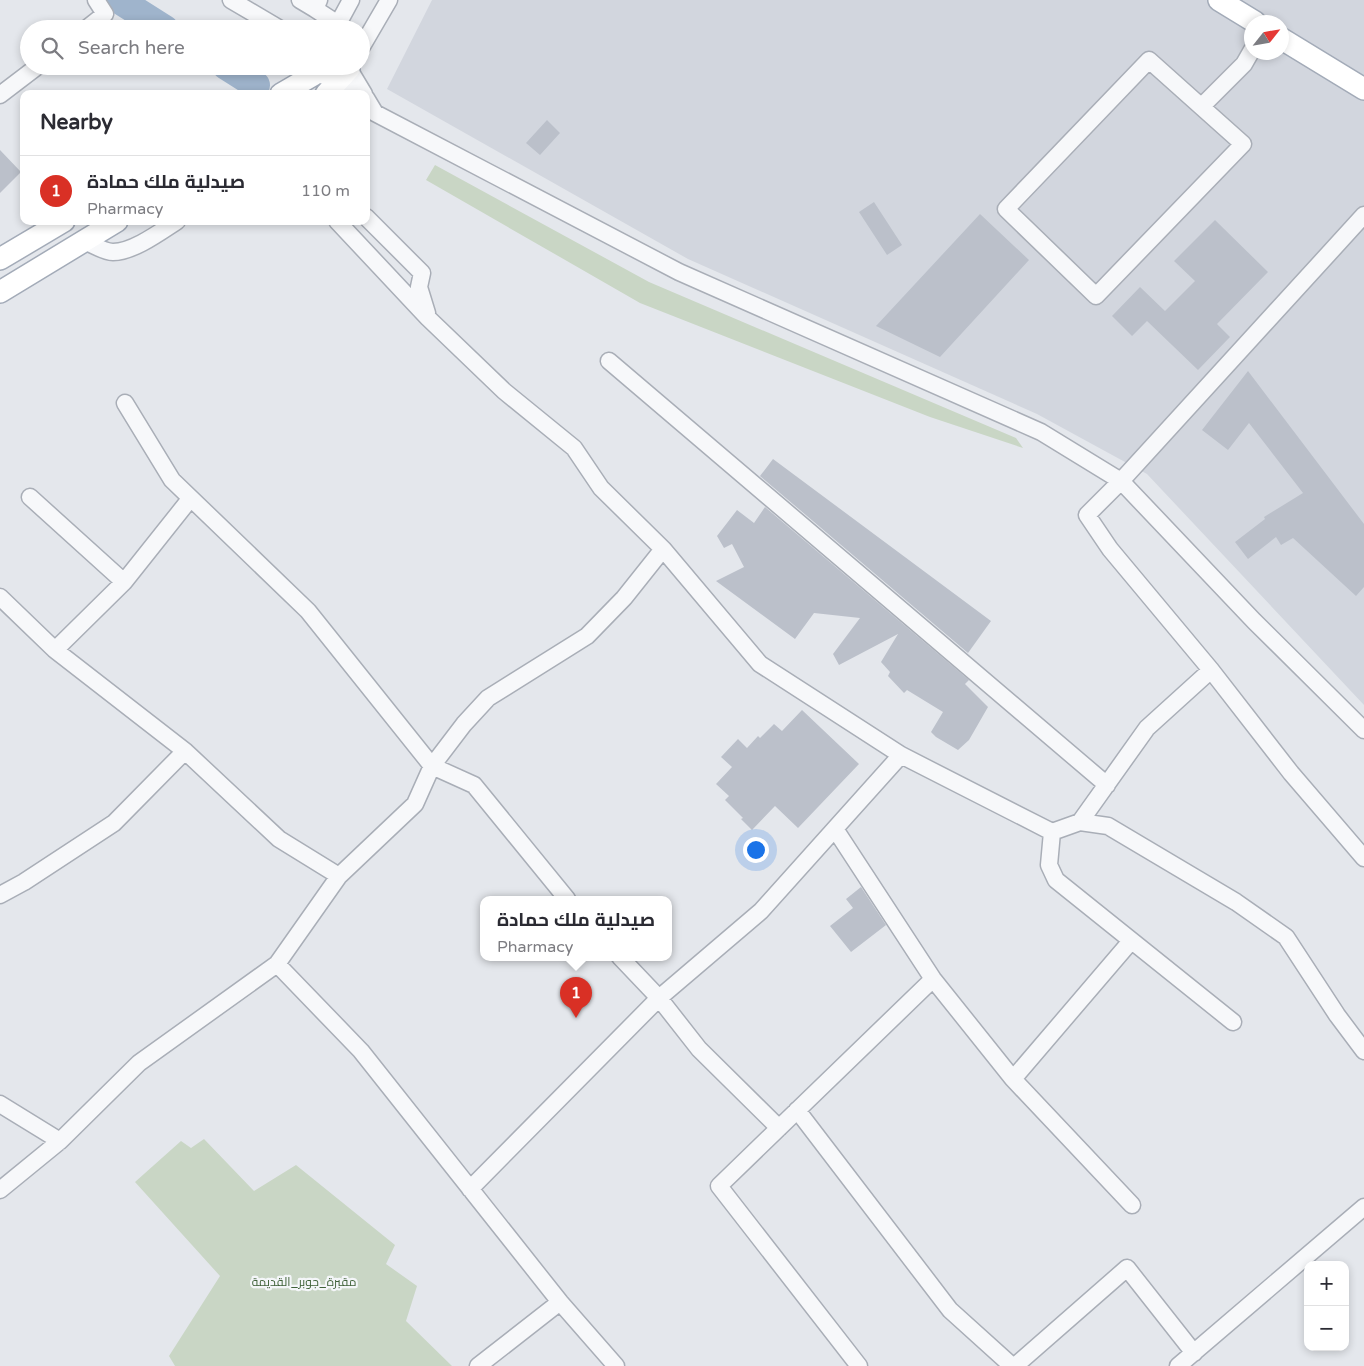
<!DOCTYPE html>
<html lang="en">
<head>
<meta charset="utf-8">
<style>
	:root { --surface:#fff; --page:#f7f7f7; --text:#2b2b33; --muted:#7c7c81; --line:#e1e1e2; --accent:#d93025 }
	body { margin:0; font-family:"Varela Round",Cairo,sans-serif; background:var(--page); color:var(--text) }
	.controls { position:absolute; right:15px; bottom:15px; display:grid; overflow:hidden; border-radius:10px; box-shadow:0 2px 8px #0003 }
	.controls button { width:45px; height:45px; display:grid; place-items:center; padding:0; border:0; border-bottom:1px solid var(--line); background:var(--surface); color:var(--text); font:25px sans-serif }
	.compass { position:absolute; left:1244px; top:15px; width:45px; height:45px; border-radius:50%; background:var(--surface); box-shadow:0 2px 8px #0003; rotate:59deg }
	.you { position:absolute; left:755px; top:849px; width:18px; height:18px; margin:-12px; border:4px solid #fff; border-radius:50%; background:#1a73e8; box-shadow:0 0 0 8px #1a73e833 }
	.badge { display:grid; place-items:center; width:32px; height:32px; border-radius:50%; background:var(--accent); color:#fff; font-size:16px; font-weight:700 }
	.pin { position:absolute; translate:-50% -41px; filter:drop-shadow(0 1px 2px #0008) }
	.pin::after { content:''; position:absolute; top:26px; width:18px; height:15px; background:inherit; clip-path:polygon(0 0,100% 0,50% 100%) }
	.popup { position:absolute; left:480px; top:896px; width:192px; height:65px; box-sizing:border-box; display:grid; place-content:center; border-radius:10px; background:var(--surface); filter:drop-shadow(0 1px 4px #0005); font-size:16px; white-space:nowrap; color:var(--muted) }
	.popup b { font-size:19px; color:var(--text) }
	.popup::after { content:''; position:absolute; left:50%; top:100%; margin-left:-10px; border:10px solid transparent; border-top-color:var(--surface) }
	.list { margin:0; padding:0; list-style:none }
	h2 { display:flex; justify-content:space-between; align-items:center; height:65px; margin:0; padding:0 20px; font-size:21px }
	h2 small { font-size:16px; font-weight:400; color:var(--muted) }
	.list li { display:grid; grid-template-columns:32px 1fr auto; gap:15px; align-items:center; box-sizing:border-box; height:70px; padding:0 20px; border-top:1px solid var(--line) }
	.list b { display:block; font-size:19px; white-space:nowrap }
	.list p { margin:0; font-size:16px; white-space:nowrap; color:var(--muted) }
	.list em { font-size:16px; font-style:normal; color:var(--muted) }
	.icon { flex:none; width:28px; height:28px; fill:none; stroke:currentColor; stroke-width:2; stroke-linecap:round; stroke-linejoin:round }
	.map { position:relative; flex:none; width:1364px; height:1366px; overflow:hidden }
	.search { position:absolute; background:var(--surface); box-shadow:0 2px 8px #0003; left:20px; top:20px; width:350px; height:55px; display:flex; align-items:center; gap:12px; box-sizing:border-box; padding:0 18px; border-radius:28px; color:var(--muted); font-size:19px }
	.panel { position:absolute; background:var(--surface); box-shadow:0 2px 8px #0003; left:20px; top:90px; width:350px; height:135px; border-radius:10px }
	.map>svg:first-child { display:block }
</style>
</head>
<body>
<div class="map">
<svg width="1364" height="1366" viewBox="0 0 1364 1366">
	<rect width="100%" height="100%" fill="#e4e7ec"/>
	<path fill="#d2d6de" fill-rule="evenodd" d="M432,0H1364V705L1147,474L1037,414L688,259L387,89ZM1252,22H1282V52H1252Z"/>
	<path fill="#c9d6c5" d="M435,165L649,282L1016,438L1023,448L930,417L640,303L426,180Z
		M204,1139L254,1191L296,1165L395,1245L386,1264L417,1286L406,1321L452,1366H175L169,1356L220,1276L135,1182L181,1141L191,1148Z"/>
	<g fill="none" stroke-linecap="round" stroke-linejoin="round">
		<path stroke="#9fb4cc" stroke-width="28" d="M119,0L165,29
			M226,66L256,85"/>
	</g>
	<path fill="#bbc0ca" d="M547,120L560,133L540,155L526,143Z
		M0,150L21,172L0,193Z
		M874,202L902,245L887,255L859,212Z
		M980,214L1029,260L940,357L876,326Z
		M1215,220L1268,272L1217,324L1230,337L1198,370L1147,321L1132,336L1112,316L1140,287L1165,311L1195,281L1174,261Z
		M1248,371L1364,524V587L1356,596L1293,538L1281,545L1276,537L1248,559L1235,542L1265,519L1264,517L1303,493L1249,423L1228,450L1202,430Z
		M773,459L991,621L968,653L760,476Z
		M765,507L969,680L965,684L988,707L969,740L958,750L936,737L931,732L943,712L907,690L904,693L888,676L890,672L881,662L898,634L839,665L833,654L860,618L814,613L795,639L716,581L744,567L732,544L724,548L717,536L737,510L754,523Z
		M802,710L859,764L798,828L775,806L752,830L741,819L743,818L725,800L729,796L716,784L732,767L721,757L738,739L747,748L758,736L760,738L774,724L782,731Z
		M861,887L886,925L851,952L830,926L853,908L846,899Z"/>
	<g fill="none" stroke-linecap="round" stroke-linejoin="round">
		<g stroke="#a9aeb7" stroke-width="19">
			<path id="minor" d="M231,0L280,29
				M300,0L315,9L319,0
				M315,9L338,24L351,0
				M86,29L105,14L96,0
				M361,48L389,0
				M1149,60L1243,144L1096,296L1006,209Z
				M351,66L349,69L364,94
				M345,94L349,69L347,67
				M0,95L38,66
				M366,98L375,113L679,272L1041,432L1121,481L1254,621L1364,730
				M1202,106L1244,64L1252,50
				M1364,215L1121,481L1087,515L1110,549L1211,670L1291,773L1364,858
				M366,217L422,273L419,287L427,313
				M337,221L428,318L504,391L574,448L601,488L663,549L760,664L901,755L1052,832L1080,822L1108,826L1236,902L1286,937L1337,1015L1364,1051
				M84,241C92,244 104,252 113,252C133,252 160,232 177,221
				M609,361L1107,785
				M125,403L172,480L308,611L432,766L474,785L567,899
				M30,497L124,582
				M0,597L55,650L185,751L279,839L339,876
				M55,650L124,582L190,499
				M1080,822L1147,728L1211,670
				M835,829L933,979L1013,1079L1132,1205
				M1052,832L1049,865L1056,880L1233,1022
				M0,895L24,882L114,823L185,751
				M620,957L659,998L699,1049L779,1128
				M277,964L339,876L415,804L432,766L464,724L488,698L587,636L624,598L663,549
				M1013,1079L1131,941
				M0,1104L60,1141
				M797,1110L950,1310L1012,1366
				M470,1189L659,998L761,911L901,755
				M0,1190L60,1141L139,1063L277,964L361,1051L560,1302L616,1366
				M478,1366L560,1302
				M859,1366L719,1186L933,979
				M1015,1366L1127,1268L1194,1353
				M1178,1366L1364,1207"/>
		</g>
		<g stroke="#a3abb8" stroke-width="24">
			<path id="major" d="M1219,0L1255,22
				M1282,39L1364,89
				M281,94L317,73L349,69
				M326,94L349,69
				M0,259L64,221
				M0,292L117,221"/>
		</g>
		<use href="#minor" stroke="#f7f8fa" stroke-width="16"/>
		<use href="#major" stroke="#fff" stroke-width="21"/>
	</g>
	<g text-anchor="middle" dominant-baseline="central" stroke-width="4.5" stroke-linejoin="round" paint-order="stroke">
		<g font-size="12" fill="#3f6138" stroke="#f4f6f9">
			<text x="304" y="1282">مقبرة_جوبر_القديمة</text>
		</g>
	</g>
</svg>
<div class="controls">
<button>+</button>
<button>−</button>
</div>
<svg class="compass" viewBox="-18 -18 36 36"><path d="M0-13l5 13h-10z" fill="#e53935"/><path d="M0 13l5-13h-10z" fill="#7c7c81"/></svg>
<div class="you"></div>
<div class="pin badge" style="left:576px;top:1018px">1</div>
<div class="popup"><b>صيدلية ملك حمادة</b>Pharmacy</div>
<div class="search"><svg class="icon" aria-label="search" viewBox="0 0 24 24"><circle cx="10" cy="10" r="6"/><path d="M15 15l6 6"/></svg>Search here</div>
<section class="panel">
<h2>Nearby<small></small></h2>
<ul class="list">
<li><span class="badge">1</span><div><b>صيدلية ملك حمادة</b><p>Pharmacy</p></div><em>110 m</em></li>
</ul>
</section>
</div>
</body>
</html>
